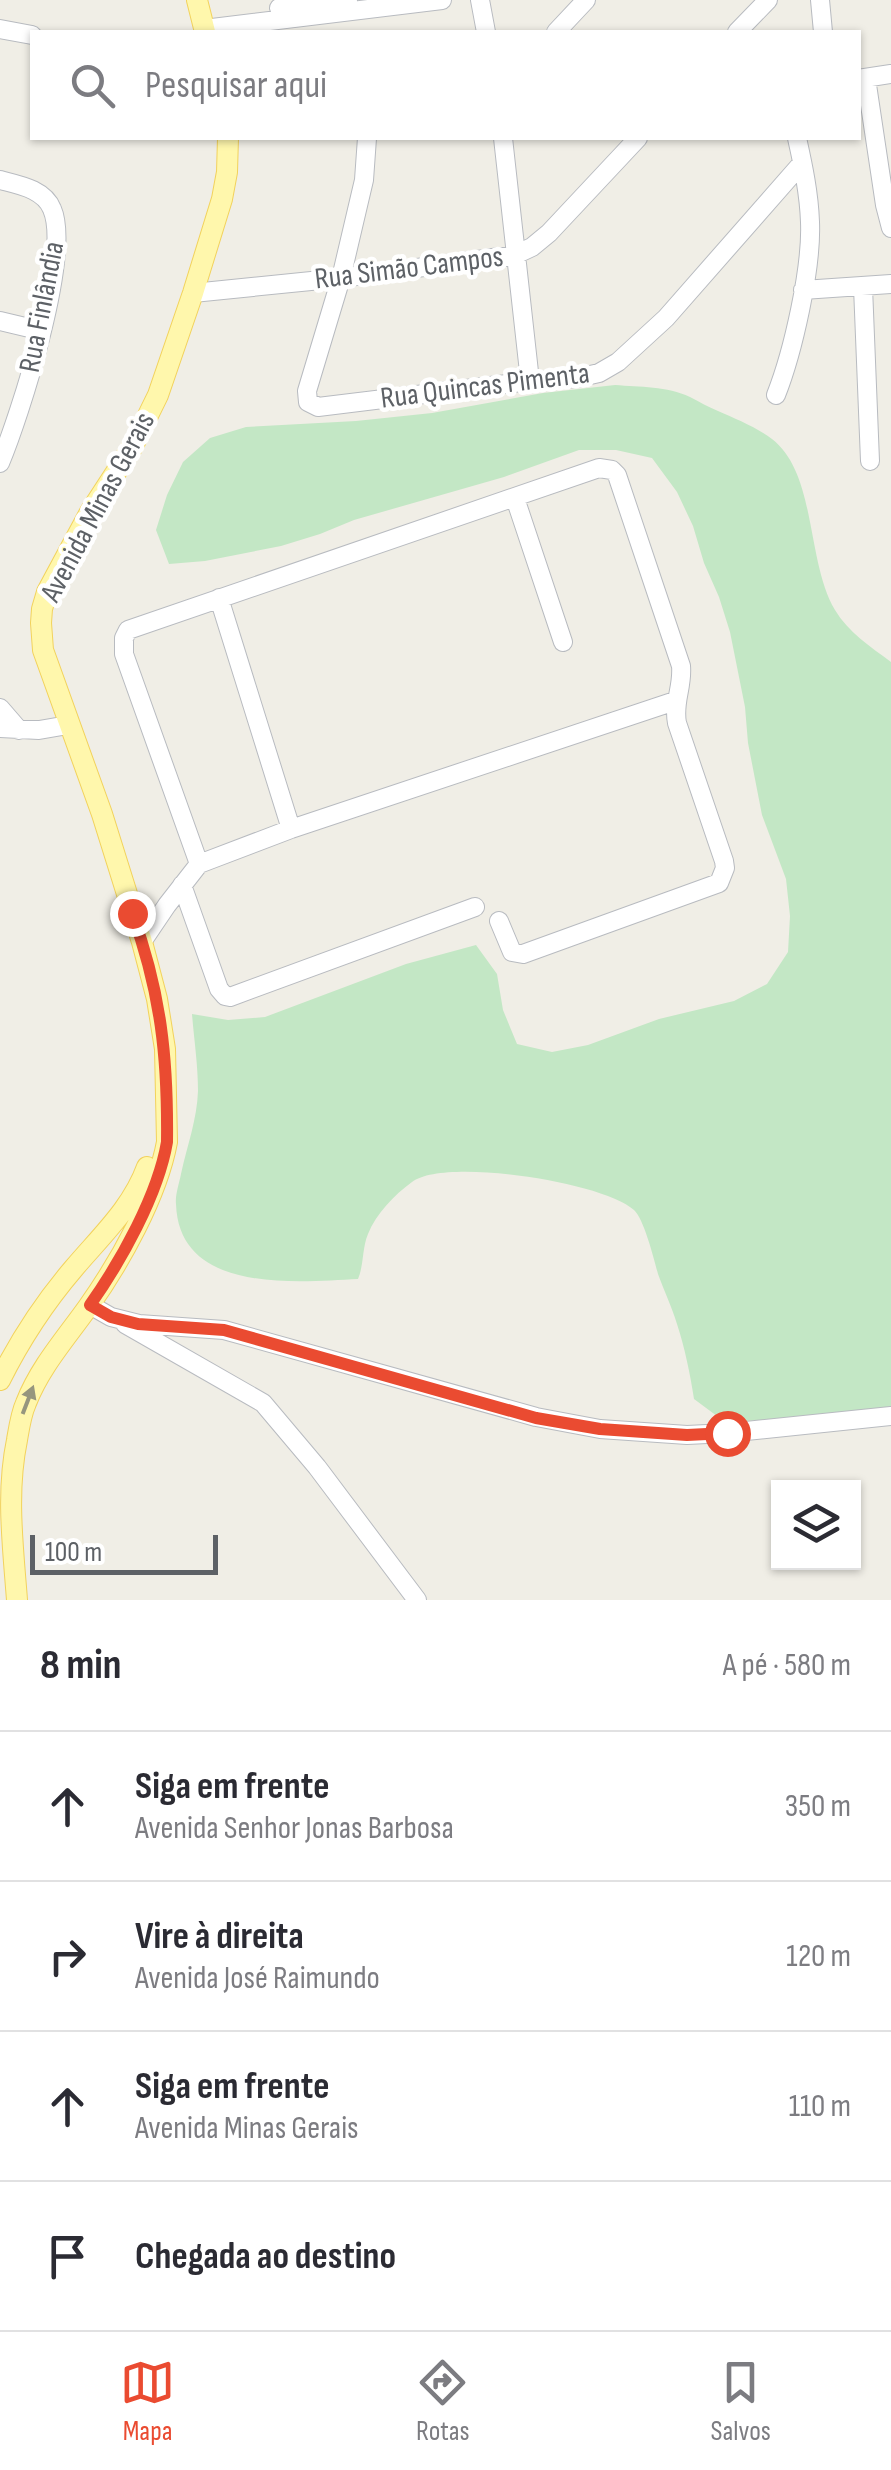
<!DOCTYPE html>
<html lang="pt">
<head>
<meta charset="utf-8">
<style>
	:root { --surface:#fff; --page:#f2f2f3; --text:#2b2b33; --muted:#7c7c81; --line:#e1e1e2; --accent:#ea4b31 }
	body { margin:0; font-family:"Sofia Sans Condensed",sans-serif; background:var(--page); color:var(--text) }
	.controls { position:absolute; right:30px; bottom:30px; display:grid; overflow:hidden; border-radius:0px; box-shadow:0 2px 8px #0004 }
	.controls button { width:90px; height:90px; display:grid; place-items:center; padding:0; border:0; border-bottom:2px solid var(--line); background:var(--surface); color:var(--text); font:50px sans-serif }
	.scale { position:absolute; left:30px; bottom:25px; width:188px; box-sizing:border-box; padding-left:10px; border:5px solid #5d6166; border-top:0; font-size:28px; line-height:35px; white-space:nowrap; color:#5d6166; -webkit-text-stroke:8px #fff; paint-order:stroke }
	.stop { position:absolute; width:30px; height:30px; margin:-22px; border:8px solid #ea4b31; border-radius:50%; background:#fff }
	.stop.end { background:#ea4b31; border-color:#fff; box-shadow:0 2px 10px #0008 }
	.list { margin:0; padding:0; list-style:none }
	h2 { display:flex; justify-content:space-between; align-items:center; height:130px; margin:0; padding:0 40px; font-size:42px }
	h2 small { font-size:32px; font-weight:400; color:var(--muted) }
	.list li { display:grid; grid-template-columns:65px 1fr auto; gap:30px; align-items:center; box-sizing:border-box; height:150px; padding:0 40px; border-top:2px solid var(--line) }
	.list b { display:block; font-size:38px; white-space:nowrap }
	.list p { margin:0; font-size:32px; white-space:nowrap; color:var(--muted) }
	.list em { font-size:32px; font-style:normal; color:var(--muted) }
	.icon { flex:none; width:55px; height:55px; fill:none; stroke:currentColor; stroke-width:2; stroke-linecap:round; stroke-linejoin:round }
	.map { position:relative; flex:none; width:891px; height:1600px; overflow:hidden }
	.search { position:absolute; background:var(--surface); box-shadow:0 2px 8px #0004; left:30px; right:30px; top:30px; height:110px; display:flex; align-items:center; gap:25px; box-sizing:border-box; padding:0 35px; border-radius:0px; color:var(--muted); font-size:38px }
	.sheet { height:730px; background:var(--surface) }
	nav { display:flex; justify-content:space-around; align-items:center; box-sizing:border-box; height:140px; border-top:2px solid var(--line); background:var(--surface); font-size:28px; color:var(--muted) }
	nav a { display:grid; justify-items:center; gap:5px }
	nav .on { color:var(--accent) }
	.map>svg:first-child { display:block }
</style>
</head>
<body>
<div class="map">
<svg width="891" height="1600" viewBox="0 0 891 1600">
	<rect width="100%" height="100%" fill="#f0eee6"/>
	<path fill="#c3e7c5" d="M615,385C640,387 667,386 690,397C700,402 708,407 718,411C736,419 756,427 772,439C817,474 806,561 835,610C848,632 871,647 891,662V1410L836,1416L725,1422L694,1399C690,1373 685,1349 677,1324C672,1307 664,1291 658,1274C654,1259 644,1219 634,1210C604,1182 444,1157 412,1182C394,1195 376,1214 368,1234C362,1248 364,1265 358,1279C295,1282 179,1294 176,1204C175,1195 179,1184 181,1174C187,1146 197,1120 198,1091C198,1065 194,1039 192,1014L228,1020L265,1017L406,964L476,945L497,974L503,1010L517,1044L552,1052L588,1045L659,1019L734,1001L767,984L788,952L790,916L786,879L762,815L748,743L745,707L730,632L719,597L704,563L693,526L677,492L652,458L616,450H579L504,477L354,520L320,534L281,546L205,561L169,564L156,530L167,495L183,462L210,438L246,427L356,421L432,413L543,393Z"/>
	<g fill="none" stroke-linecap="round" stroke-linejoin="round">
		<g stroke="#b8bbc0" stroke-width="20">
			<path id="minor" d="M480,0L486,32
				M820,0L823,32
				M279,8L348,0
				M0,29L32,35
				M204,29L442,0
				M556,32L586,0
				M737,32L768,0
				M866,78L885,205L891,228
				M858,79L891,74
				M367,138L364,180L341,278L307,391L308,402L318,407L530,381L577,378L599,373L618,362L666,318L802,163
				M503,138L530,381
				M0,180C19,185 44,189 52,209C72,254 20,415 0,463
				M863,287L870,461
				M803,290L891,284
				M193,293L341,278L515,255L532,247L549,233L638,138
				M0,321L42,331
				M776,395C793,352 812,268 810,222C809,193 803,165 797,138
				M515,498L563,642
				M219,598L291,829
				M0,708L19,730
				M0,728L39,730L68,725
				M199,864L124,654V638L128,630L599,468L612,470L617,475L681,666C683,687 673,702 677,723L724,861L725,868L719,883L523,954L512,952L499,921
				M182,885L219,989L225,996L230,997L475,907
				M142,942L167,905L199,864L291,829L675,701
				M90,1305L111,1317L139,1324L224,1330L536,1417L600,1429L687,1435L727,1433L891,1416
				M125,1324L263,1403L317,1467L417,1600"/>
		</g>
		<g stroke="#f2d25c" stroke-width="22">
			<path id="major" d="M197,0L205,32
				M0,1380C20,1340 44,1303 74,1268C101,1236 132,1208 147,1167
				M17,1600C13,1546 6,1493 17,1440C19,1428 21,1414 26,1403C40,1367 66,1338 88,1307C120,1262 157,1196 167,1142L165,1049L157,999L142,942L102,814L43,650L41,623L42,609L47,592L90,512L133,446L158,395L193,293L222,199L227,172L228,138"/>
		</g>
		<use href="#minor" stroke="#fff" stroke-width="18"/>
		<use href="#major" stroke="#fff7ac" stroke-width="20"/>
	</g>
	<defs><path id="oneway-solid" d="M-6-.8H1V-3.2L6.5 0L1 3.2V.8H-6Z" transform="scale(2.5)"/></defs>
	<use fill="#96967e" href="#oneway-solid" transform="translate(28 1400) rotate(-69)"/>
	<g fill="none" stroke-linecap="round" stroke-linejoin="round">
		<path stroke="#ea4b31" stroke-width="12" d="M132,913C161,992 168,1059 167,1142C158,1195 121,1261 90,1305L111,1317L138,1324L224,1330L536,1418L600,1429L687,1435L727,1433"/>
	</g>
	<g text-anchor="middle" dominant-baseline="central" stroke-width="9" stroke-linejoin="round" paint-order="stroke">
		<g font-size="30" fill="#5d6166" stroke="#fff">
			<text transform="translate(409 268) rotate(-7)">Rua Simão Campos</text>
			<text transform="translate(42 307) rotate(-79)">Rua Finlândia</text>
			<text transform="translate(485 386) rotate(-7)">Rua Quincas Pimenta</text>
			<text transform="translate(98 507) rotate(-62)">Avenida Minas Gerais</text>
		</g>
	</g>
</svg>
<div class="controls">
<button><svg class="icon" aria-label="layers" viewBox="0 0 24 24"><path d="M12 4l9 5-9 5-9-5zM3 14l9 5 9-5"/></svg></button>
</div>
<div class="scale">100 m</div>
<div class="stop" style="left:727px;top:1433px"></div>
<div class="stop end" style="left:132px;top:913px"></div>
<div class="search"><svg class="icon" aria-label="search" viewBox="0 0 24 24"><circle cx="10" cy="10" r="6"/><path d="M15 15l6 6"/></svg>Pesquisar aqui</div>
</div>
<section class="sheet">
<h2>8 min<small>A pé · 580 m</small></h2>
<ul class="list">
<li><svg class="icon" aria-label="ahead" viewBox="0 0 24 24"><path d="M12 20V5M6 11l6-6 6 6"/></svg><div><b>Siga em frente</b><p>Avenida Senhor Jonas Barbosa</p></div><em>350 m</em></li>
<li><svg class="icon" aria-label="right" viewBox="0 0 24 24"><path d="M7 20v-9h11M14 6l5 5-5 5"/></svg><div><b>Vire à direita</b><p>Avenida José Raimundo</p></div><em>120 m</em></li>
<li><svg class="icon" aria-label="ahead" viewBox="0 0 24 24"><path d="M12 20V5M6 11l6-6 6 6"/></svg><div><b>Siga em frente</b><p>Avenida Minas Gerais</p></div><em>110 m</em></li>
<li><svg class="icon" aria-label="arrive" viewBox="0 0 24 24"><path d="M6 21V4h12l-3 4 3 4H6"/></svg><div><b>Chegada ao destino</b></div></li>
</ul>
</section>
<nav>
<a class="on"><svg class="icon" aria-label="map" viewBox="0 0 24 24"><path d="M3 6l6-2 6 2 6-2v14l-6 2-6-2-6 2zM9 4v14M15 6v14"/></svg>Mapa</a>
<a><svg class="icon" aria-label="directions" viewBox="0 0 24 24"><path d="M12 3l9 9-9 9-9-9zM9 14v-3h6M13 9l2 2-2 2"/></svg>Rotas</a>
<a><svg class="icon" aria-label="saved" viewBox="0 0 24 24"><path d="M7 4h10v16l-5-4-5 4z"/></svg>Salvos</a>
</nav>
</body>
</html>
